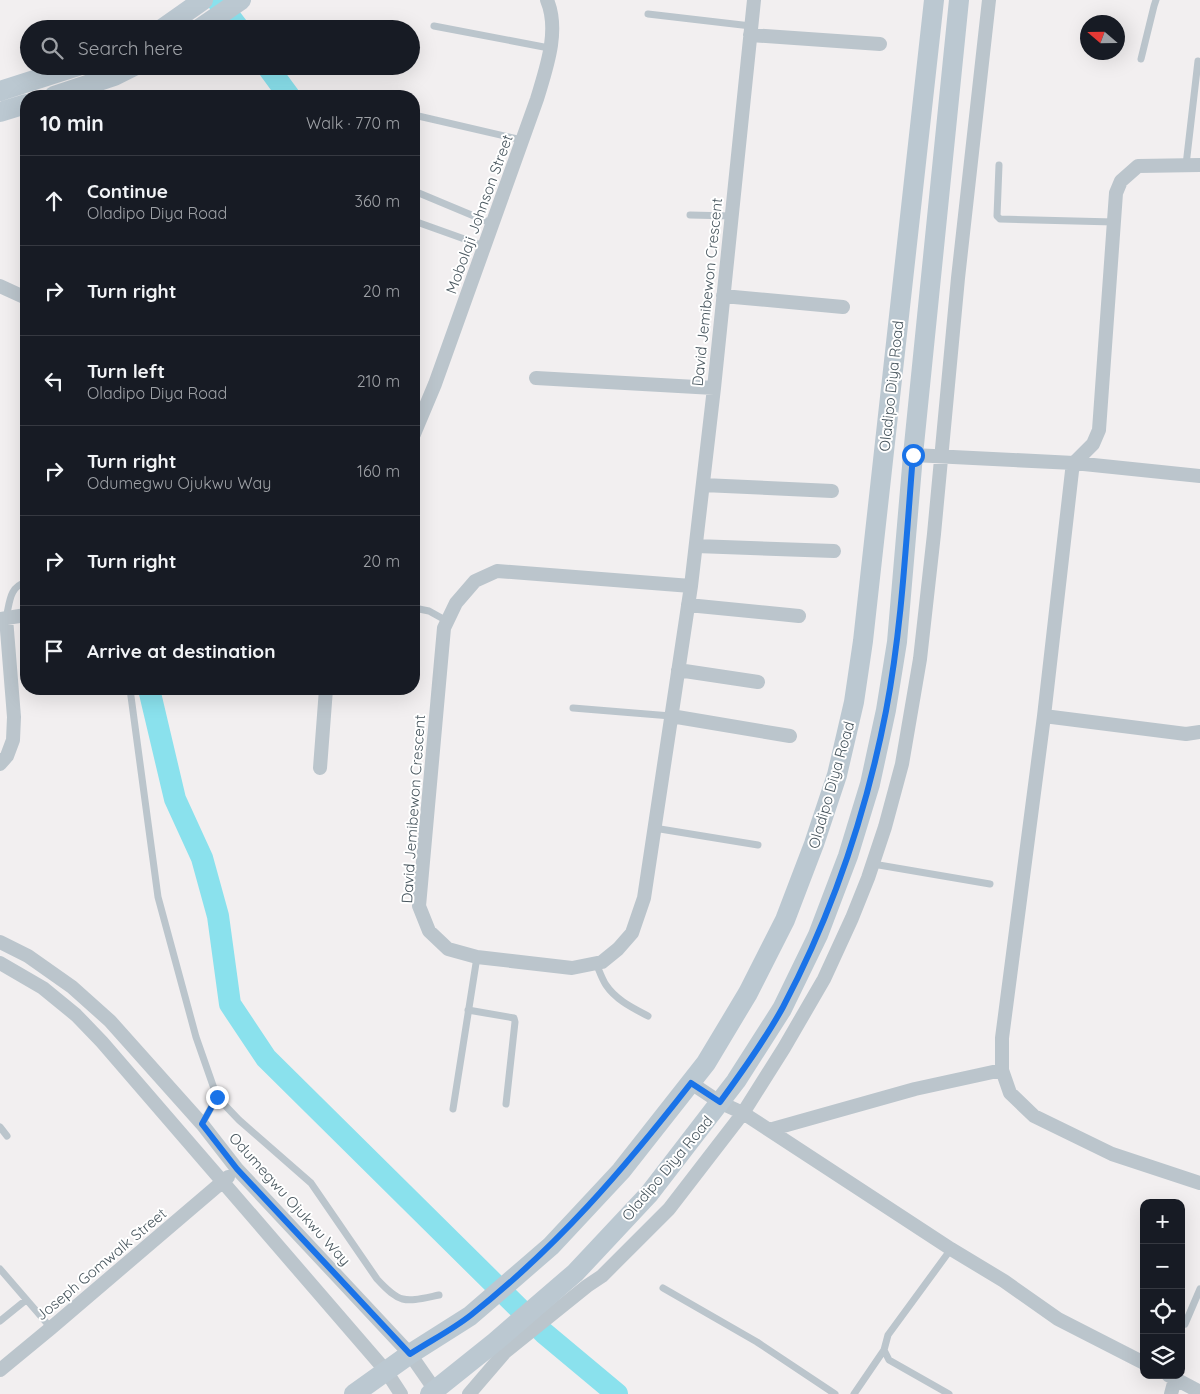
<!DOCTYPE html>
<html lang="en">
<head>
<meta charset="utf-8">
<style>
	:root { --surface:#171b24; --page:#242831; --text:#f1f3f6; --muted:#9ea1a6; --line:#363941 }
	body { margin:0; font-family:Quicksand,sans-serif; background:var(--page); color:var(--text) }
	.controls { position:absolute; right:15px; bottom:15px; display:grid; overflow:hidden; border-radius:10px; box-shadow:0 5px 20px #0002 }
	.controls button { width:45px; height:45px; display:grid; place-items:center; padding:0; border:0; border-bottom:1px solid var(--line); background:var(--surface); color:var(--text); font:25px sans-serif }
	.compass { position:absolute; left:1080px; top:15px; width:45px; height:45px; border-radius:50%; background:var(--surface); box-shadow:0 5px 20px #0002; rotate:290deg }
	.stop { position:absolute; width:15px; height:15px; margin:-11px; border:4px solid #1a73e8; border-radius:50%; background:#fff }
	.stop.end { background:#1a73e8; border-color:#fff; box-shadow:0 1px 5px #0008 }
	.list { margin:0; padding:0; list-style:none }
	h2 { display:flex; justify-content:space-between; align-items:center; height:65px; margin:0; padding:0 20px; font-size:21px }
	h2 small { font-size:16px; font-weight:400; color:var(--muted) }
	.list li { display:grid; grid-template-columns:32px 1fr auto; gap:15px; align-items:center; box-sizing:border-box; height:90px; padding:0 20px; border-top:1px solid var(--line) }
	.list b { display:block; font-size:19px; white-space:nowrap }
	.list p { margin:0; font-size:16px; white-space:nowrap; color:var(--muted) }
	.list em { font-size:16px; font-style:normal; color:var(--muted) }
	.icon { flex:none; width:28px; height:28px; fill:none; stroke:currentColor; stroke-width:2; stroke-linecap:round; stroke-linejoin:round }
	.map { position:relative; flex:none; width:1200px; height:1394px; overflow:hidden }
	.search { position:absolute; background:var(--surface); box-shadow:0 5px 20px #0002; left:20px; top:20px; width:400px; height:55px; display:flex; align-items:center; gap:12px; box-sizing:border-box; padding:0 18px; border-radius:28px; color:var(--muted); font-size:19px }
	.panel { position:absolute; background:var(--surface); box-shadow:0 5px 20px #0002; left:20px; top:90px; width:400px; height:605px; border-radius:20px }
	.map>svg:first-child { display:block }
</style>
</head>
<body>
<div class="map">
<svg width="1200" height="1394" viewBox="0 0 1200 1394">
	<rect width="100%" height="100%" fill="#f2eff0"/>
	<g fill="none" stroke-linecap="round" stroke-linejoin="round">
		<path stroke="#8ae1ed" stroke-width="22" d="M217,0L239,29
			M267,66L289,96
			M149,689L175,799L202,858L218,916L230,1004L266,1058L544,1333L617,1394"/>
		<path stroke="#bbc5cc" stroke-width="7" d="M648,14L751,26
			M434,26L549,48
			M1141,59L1154,6L1156,0
			M414,115L522,140
			M999,165L997,216L1000,219L1114,222
			M1186,165L1198,61
			M414,191L493,224
			M690,215L732,216
			M414,221L484,246
			M414,608L429,611L447,621
			M6,618C10,602 9,587 26,582
			M130,689L158,897L196,1037L217,1097L239,1120L311,1183L377,1279C401,1305 405,1302 439,1295
			M573,708L671,716
			M654,828L758,845
			M873,864L990,884
			M596,963C599,970 602,979 606,985C616,1000 633,1008 648,1016
			M468,1010L514,1018L515,1022L506,1104
			M453,1109L477,957
			M202,1124L217,1097
			M0,1127L7,1136
			M0,1269L51,1328
			M663,1288L757,1342L835,1394
			M0,1321L26,1300
			M1185,1324L1200,1289
			M854,1394L884,1350
			M949,1394L889,1360L884,1350L888,1335L951,1249"/>
		<path stroke="#bbc5cc" stroke-width="14" d="M750,35L880,44
			M1200,165L1138,166L1121,181L1116,193L1099,430L1093,444L1074,463L1072,471L1044,716L1002,1038V1070L1010,1093L1034,1116L1112,1154L1200,1183
			M0,286L26,298
			M723,296L843,307
			M536,378L714,388
			M414,434L435,384L537,99C546,69 560,31 547,0
			M913,455L1074,463L1200,476
			M703,485L832,491
			M696,546L834,551
			M691,586L497,571L475,581L456,603L444,628L419,906L429,931L448,949L477,957L572,968L602,962L618,949L632,933L644,898L691,586L714,388L754,0
			M688,605L799,616
			M0,619L26,615
			M678,670L758,682
			M671,716L790,736
			M1044,716L1186,734L1200,732
			M0,764L7,756L13,740L14,717L6,618
			M320,768L326,689
			M0,942L28,956L72,987L110,1021L202,1124L237,1169L410,1354L435,1390L436,1394
			M0,963L43,988L76,1015L102,1042L386,1371L401,1394
			M691,1083L721,1103L743,1113L951,1249L1004,1281L1058,1319L1144,1363
			M769,1130L915,1089L1002,1070
			M0,1370L51,1328L228,1177
			M1168,1375L1200,1392
			M469,1394L505,1352L587,1286L602,1276L669,1209L743,1113L784,1048L824,979L852,918L868,878L885,827L902,764L920,659L934,534L958,278L989,0
			M1171,1394L1175,1379"/>
		<path stroke="#bbc8d1" stroke-width="20" d="M162,29L203,0
			M199,29L241,0
			M0,91L78,66
			M54,96L114,76L134,66
			M0,112L26,104
			M354,1394L410,1354L470,1316L551,1246L621,1171L706,1063L748,993L785,920L814,844L837,775L854,702L863,641L934,0
			M430,1394L495,1342L575,1273L649,1194L736,1081L782,1009L818,935L848,856L870,784L886,710L897,642L913,455L959,0"/>
	</g>
	<g fill="none" stroke-linecap="round" stroke-linejoin="round">
		<path stroke="#1a73e8" stroke-width="6" d="M217,1097L202,1124L237,1169L410,1354C430,1341 452,1330 471,1315C557,1247 624,1169 691,1083L720,1102C742,1072 765,1040 783,1007C832,914 866,814 886,711C902,627 906,540 913,455"/>
	</g>
	<g text-anchor="middle" dominant-baseline="central" stroke-width="4" stroke-linejoin="round" paint-order="stroke">
		<g font-size="15" fill="#47555d" stroke="#fff">
			<text transform="translate(479 214) rotate(-70)">Mobolaji Johnson Street</text>
			<text transform="translate(707 292) rotate(-84)">David Jemibewon Crescent</text>
			<text transform="translate(891 386) rotate(-84)">Oladipo Diya Road</text>
			<text transform="translate(831 785) rotate(-74)">Oladipo Diya Road</text>
			<text transform="translate(413 809) rotate(-86)">David Jemibewon Crescent</text>
			<text transform="translate(667 1168) rotate(-50)">Oladipo Diya Road</text>
			<text transform="translate(290 1199) rotate(48)">Odumegwu Ojukwu Way</text>
			<text transform="translate(101 1264) rotate(-40)">Joseph Gomwalk Street</text>
		</g>
	</g>
</svg>
<div class="controls">
<button>+</button>
<button>−</button>
<button><svg class="icon" aria-label="locate" viewBox="0 0 24 24"><circle cx="12" cy="12" r="6"/><path d="M12 2v4M12 18v4M2 12h4M18 12h4"/></svg></button>
<button><svg class="icon" aria-label="layers" viewBox="0 0 24 24"><path d="M12 4l9 5-9 5-9-5zM3 14l9 5 9-5"/></svg></button>
</div>
<svg class="compass" viewBox="-18 -18 36 36"><path d="M0-13l5 13h-10z" fill="#e53935"/><path d="M0 13l5-13h-10z" fill="#9ea1a6"/></svg>
<div class="stop" style="left:913px;top:455px"></div>
<div class="stop end" style="left:217px;top:1097px"></div>
<div class="search"><svg class="icon" aria-label="search" viewBox="0 0 24 24"><circle cx="10" cy="10" r="6"/><path d="M15 15l6 6"/></svg>Search here</div>
<section class="panel">
<h2>10 min<small>Walk · 770 m</small></h2>
<ul class="list">
<li><svg class="icon" aria-label="ahead" viewBox="0 0 24 24"><path d="M12 20V5M6 11l6-6 6 6"/></svg><div><b>Continue</b><p>Oladipo Diya Road</p></div><em>360 m</em></li>
<li><svg class="icon" aria-label="right" viewBox="0 0 24 24"><path d="M7 20v-9h11M14 6l5 5-5 5"/></svg><div><b>Turn right</b></div><em>20 m</em></li>
<li><svg class="icon" aria-label="left" viewBox="0 0 24 24"><path d="M17 20v-9H6M10 6l-5 5 5 5"/></svg><div><b>Turn left</b><p>Oladipo Diya Road</p></div><em>210 m</em></li>
<li><svg class="icon" aria-label="right" viewBox="0 0 24 24"><path d="M7 20v-9h11M14 6l5 5-5 5"/></svg><div><b>Turn right</b><p>Odumegwu Ojukwu Way</p></div><em>160 m</em></li>
<li><svg class="icon" aria-label="right" viewBox="0 0 24 24"><path d="M7 20v-9h11M14 6l5 5-5 5"/></svg><div><b>Turn right</b></div><em>20 m</em></li>
<li><svg class="icon" aria-label="arrive" viewBox="0 0 24 24"><path d="M6 21V4h12l-3 4 3 4H6"/></svg><div><b>Arrive at destination</b></div></li>
</ul>
</section>
</div>
</body>
</html>
